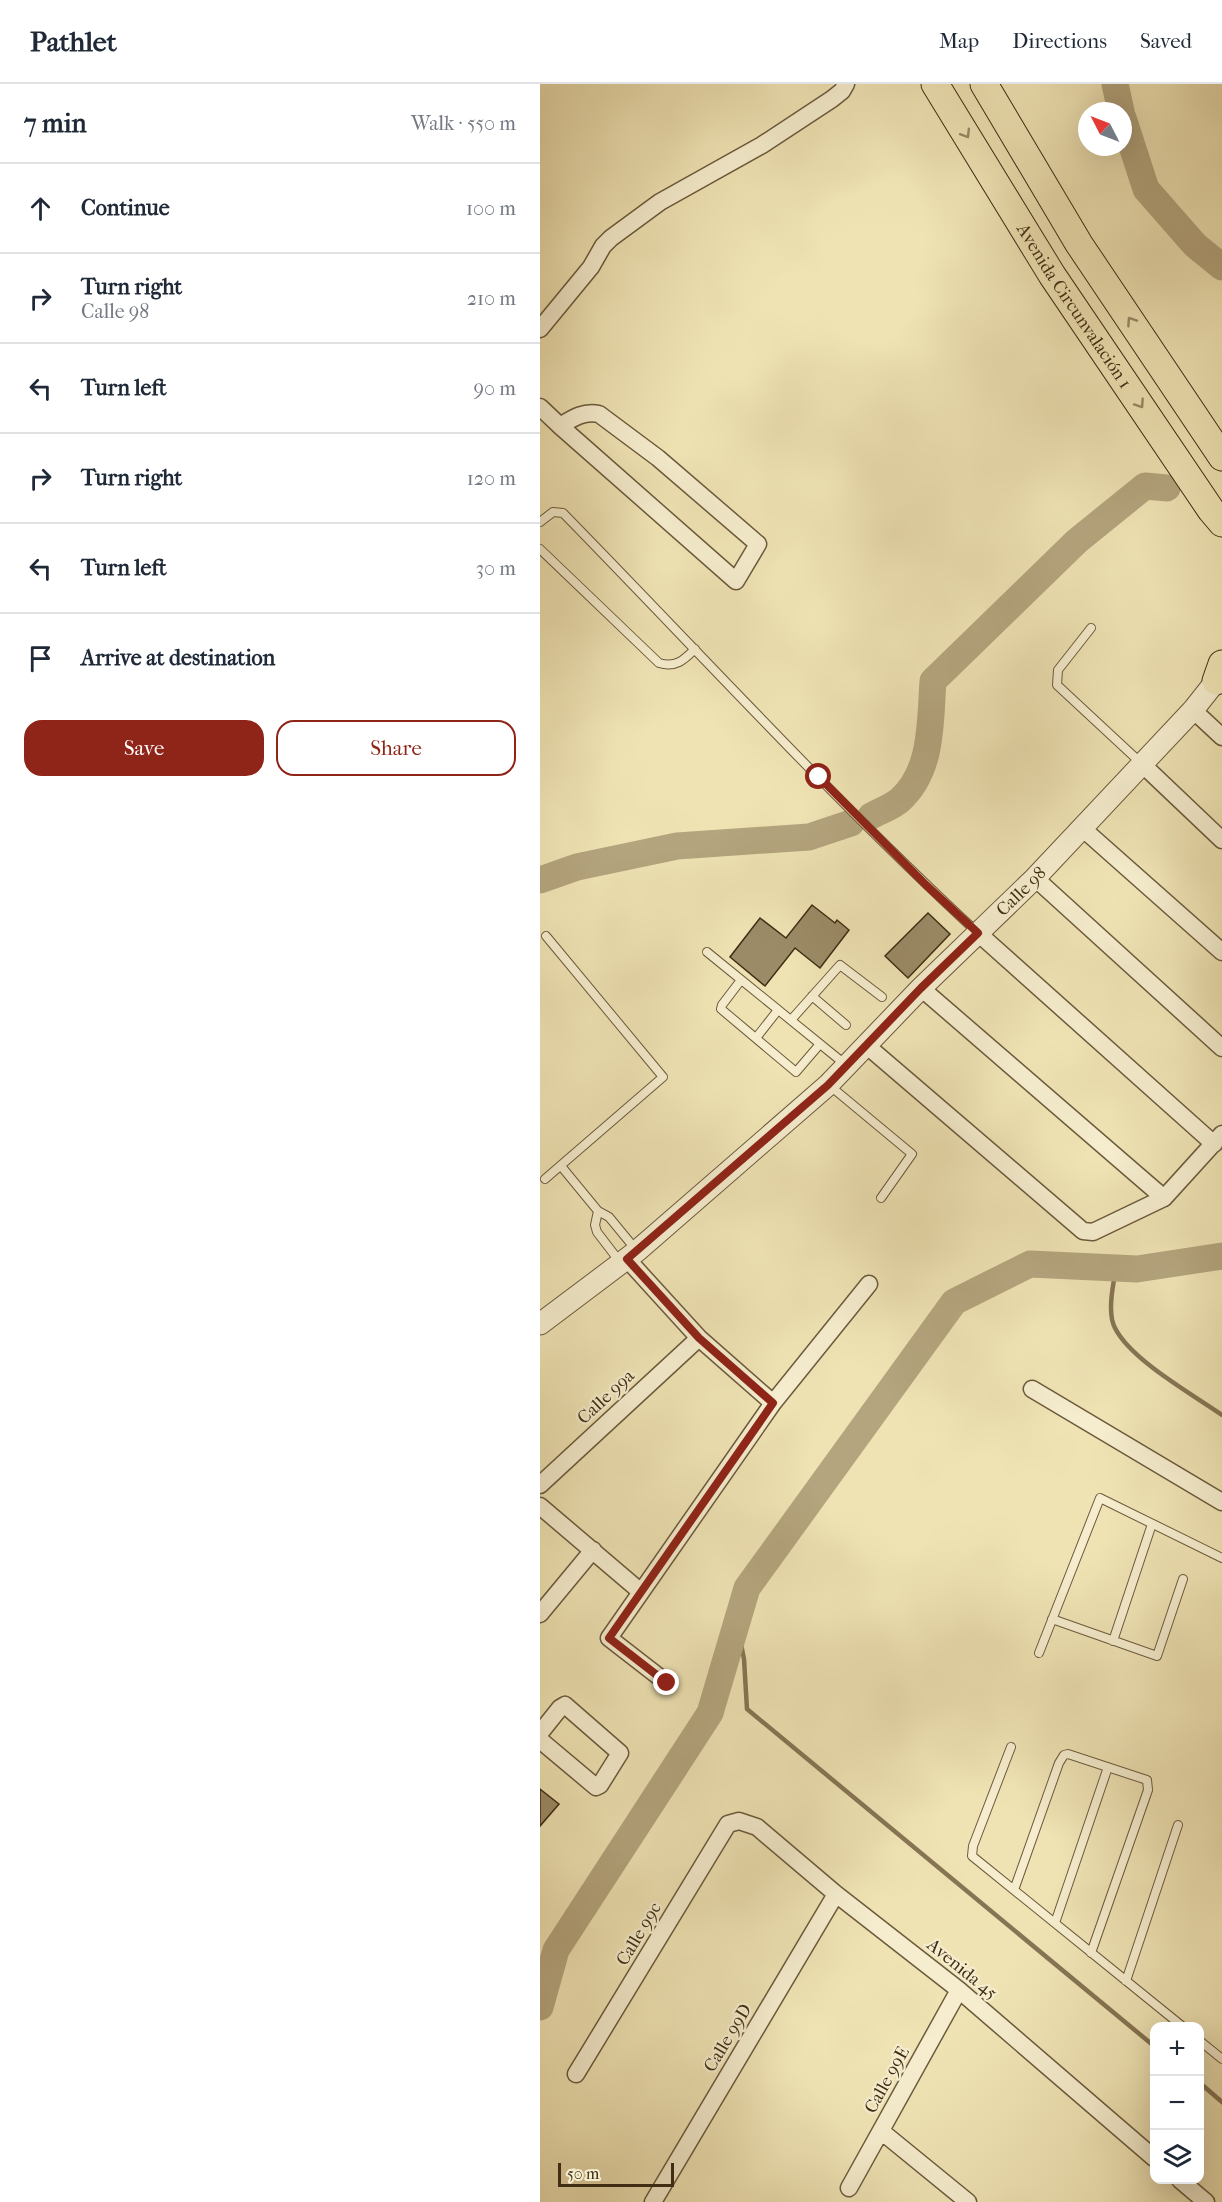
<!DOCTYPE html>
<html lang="en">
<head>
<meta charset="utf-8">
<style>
	:root { --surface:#fff; --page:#f6f6f7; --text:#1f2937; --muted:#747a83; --line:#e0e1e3; --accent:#8f2418 }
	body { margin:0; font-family:"IM FELL French Canon",serif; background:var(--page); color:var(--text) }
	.controls { position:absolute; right:18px; bottom:18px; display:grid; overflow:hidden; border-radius:12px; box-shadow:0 6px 24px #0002 }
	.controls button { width:54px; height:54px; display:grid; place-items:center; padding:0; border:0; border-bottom:2px solid var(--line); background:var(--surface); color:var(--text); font:30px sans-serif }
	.compass { position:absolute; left:538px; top:18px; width:54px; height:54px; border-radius:50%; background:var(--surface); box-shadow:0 6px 24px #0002; rotate:312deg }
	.scale { position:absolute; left:18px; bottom:15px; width:116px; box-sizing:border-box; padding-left:6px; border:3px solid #402d14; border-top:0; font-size:16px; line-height:21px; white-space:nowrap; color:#402d14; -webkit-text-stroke:4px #f5edce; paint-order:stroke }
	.stop { position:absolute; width:18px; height:18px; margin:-14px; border:4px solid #8f2418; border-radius:50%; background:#fff }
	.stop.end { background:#8f2418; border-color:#fff; box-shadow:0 2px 6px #0008 }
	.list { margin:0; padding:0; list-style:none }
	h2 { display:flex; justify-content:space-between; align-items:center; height:78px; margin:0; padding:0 24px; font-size:26px }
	h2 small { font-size:20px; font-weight:400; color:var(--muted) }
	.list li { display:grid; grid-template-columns:39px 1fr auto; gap:18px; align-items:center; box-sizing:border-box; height:90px; padding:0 24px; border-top:2px solid var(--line) }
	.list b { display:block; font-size:22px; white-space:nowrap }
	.list p { margin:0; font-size:20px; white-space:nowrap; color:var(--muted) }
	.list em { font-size:20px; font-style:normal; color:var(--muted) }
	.actions { display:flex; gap:12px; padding:18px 24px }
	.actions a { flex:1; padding:14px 0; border:2px solid var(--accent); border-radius:18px; text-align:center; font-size:21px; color:var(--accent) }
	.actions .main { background:var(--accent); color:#fff }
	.icon { flex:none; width:33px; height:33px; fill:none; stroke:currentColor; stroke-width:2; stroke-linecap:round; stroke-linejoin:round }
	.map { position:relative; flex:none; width:682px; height:2118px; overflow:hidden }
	header { display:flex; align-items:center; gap:36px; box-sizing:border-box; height:84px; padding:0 30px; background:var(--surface); border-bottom:2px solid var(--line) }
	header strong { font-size:28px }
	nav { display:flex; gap:33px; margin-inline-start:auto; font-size:21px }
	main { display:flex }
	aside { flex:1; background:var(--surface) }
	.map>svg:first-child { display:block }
</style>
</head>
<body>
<header>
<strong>Pathlet</strong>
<nav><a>Map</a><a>Directions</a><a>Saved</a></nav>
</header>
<main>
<aside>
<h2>7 min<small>Walk · 550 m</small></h2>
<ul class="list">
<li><svg class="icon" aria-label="ahead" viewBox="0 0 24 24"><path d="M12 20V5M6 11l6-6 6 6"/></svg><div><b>Continue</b></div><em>100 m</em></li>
<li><svg class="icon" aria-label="right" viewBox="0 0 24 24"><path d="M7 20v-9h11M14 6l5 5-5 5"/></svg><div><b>Turn right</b><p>Calle 98</p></div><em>210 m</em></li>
<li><svg class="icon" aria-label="left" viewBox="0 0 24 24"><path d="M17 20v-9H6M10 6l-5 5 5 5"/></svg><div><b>Turn left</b></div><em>90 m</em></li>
<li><svg class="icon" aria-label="right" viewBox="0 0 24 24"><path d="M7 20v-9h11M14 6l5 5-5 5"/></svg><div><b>Turn right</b></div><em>120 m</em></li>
<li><svg class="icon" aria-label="left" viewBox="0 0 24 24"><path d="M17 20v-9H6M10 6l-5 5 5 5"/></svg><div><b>Turn left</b></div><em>30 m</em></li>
<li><svg class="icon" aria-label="arrive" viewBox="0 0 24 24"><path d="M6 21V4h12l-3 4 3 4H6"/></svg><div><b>Arrive at destination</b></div></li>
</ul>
<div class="actions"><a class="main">Save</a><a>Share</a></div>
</aside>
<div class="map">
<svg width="682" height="2118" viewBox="0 0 682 2118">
	<rect width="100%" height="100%" fill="#efe3b4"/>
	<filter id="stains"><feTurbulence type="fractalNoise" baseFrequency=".00333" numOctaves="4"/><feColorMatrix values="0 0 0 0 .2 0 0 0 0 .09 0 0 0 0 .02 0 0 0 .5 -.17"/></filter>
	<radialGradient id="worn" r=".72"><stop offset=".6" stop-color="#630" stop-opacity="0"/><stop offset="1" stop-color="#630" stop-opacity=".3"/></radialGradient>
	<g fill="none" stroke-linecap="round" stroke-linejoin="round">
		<path stroke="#867554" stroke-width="4.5" d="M576,1185C573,1201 567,1229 575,1244C591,1276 652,1310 682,1331
			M197,1540L204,1575L207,1625L614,1962
			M660,1999L682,2018"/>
		<path stroke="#b4a57e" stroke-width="27" d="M575,0L581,27
			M583,34L606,105L655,161L682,183
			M331,732C340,727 352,723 360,716C393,686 390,638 393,597L537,457L605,402L627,404
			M0,796L37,783L137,762L269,753L311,739
			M0,1923L16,1866L170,1629L207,1504L414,1218L490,1180L597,1185L682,1172"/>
	</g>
	<path fill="#9b8c67" stroke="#402d14" stroke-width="1.5" d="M272,821L295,839L297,836L309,846L280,884L255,864L225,902L190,873L220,834L246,854Z
		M388,829L410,850L368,894L345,872Z
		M0,1705L19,1720L0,1742Z"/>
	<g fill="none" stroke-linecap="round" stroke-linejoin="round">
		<g stroke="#6c5a3c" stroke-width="10">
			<path id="service" d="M0,438L13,428L23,429C160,569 293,715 438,849
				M0,465L119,579C136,584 144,576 155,565
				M551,544L518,586L517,601L602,680
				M167,868L306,981
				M201,896L182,921L181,925L256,988L280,960
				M272,912L306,941
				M251,936L300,881L342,913
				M216,954L238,926
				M289,1001L372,1070L341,1114
				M21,1082L58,1127L69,1133L97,1167
				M5,1095L123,993L6,852
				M58,1127L55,1141L57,1148L80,1178
				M512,1535L617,1572L643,1495
				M573,1557L612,1440
				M499,1569L560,1414L682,1474
				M471,1663L433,1762L432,1772L642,1942
				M474,1806L519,1679L524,1671L528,1670L607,1696L608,1706L551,1869
				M515,1839L568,1683
				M586,1897L638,1741
				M660,1957L682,1975"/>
		</g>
		<g stroke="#6c5a3c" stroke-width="19">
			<path id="minor" d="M0,245L51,183L63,162L71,154L120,118L222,61L292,15L302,7L306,0
				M0,323L20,342L196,497L218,460L118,374L59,330C43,327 33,334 20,342
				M653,626L682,653
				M602,680L682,756
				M541,743L682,868
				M495,794L682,964
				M438,849L674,1060
				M381,904L624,1114
				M326,961L543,1147L553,1148L624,1114L682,1050
				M87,1175L159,1254L233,1319
				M492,1305L682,1418
				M0,1401L159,1254
				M0,1422L101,1508
				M0,1530L53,1466
				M127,1599L69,1554L233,1319L329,1200
				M0,1649L20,1624L25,1621L80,1669L60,1701L56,1703L0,1656
				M36,1990L188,1740L199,1737L217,1743L296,1810L419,1906L614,2074
				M341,2047L428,2118
				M640,2096L666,2118
				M309,2104L419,1906
				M113,2118L296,1810"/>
		</g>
		<g stroke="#6c5a3c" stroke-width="23">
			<g id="tertiary">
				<path id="s1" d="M0,1240L97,1167L288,1001L381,904L495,794L653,626L676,597"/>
			</g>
		</g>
		<g stroke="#402d14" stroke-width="29">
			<g id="primary">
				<path id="s2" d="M395,0L512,191L671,426L682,439"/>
				<path d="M444,0L539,160L682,373"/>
				<path d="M676,597L682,580"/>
			</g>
		</g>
		<use href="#service" stroke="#f5edce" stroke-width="8"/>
		<use href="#minor" stroke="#f5edce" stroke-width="16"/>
		<use href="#tertiary" stroke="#f5edce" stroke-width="21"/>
		<use href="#primary" stroke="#efe3b4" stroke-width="27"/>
	</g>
	<defs><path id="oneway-chevron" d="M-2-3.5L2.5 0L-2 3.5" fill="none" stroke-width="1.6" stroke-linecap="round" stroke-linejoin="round" transform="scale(1.5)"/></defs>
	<g stroke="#988864">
		<use href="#oneway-chevron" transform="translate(426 50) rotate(58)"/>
		<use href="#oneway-chevron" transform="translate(591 237) rotate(-124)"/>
		<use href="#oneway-chevron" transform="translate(600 320) rotate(56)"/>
	</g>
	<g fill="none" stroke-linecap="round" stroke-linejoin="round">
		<path stroke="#8f2418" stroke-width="8" d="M127,1599L69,1554L233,1319L159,1254L87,1175L288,1001L381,904L438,849L386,801L279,693"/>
	</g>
	<g text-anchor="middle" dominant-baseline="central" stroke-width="4.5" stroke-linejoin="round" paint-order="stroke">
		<g font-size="18" fill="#402d14" stroke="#f5edce">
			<text stroke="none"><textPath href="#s2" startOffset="262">Avenida Circunvalación 1</textPath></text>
			<text stroke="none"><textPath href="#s1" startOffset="648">Calle 98</textPath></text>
			<text transform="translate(66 1313) rotate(-43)">Calle 99a</text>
			<text transform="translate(99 1850) rotate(-59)">Calle 99c</text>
			<text transform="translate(422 1885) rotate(39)">Avenida 45</text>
			<text transform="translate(188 1954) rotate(-59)">Calle 99D</text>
			<text transform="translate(347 1996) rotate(-61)">Calle 99E</text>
		</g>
	</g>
	<rect width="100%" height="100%" filter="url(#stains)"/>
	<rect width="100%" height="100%" fill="url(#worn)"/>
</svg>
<div class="controls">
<button>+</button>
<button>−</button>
<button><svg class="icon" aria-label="layers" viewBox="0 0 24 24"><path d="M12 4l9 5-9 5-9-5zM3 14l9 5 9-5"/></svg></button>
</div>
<svg class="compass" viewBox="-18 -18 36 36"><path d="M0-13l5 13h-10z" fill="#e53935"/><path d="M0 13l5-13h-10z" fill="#747a83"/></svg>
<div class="scale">50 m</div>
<div class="stop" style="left:279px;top:693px"></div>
<div class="stop end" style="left:127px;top:1599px"></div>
</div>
</main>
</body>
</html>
